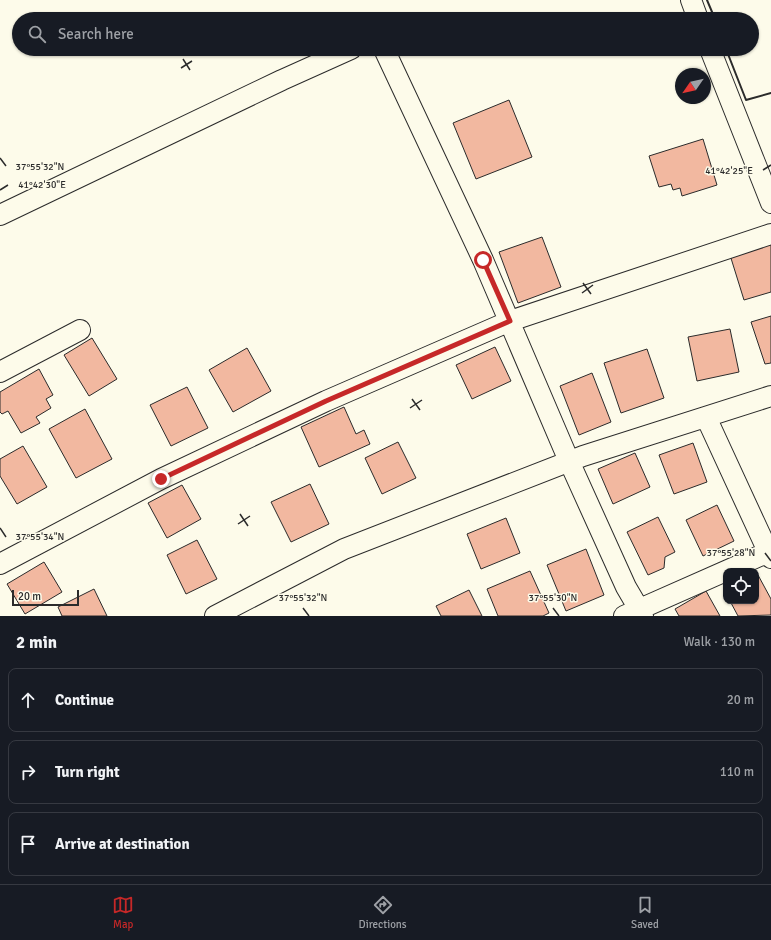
<!DOCTYPE html>
<html lang="en">
<head>
<meta charset="utf-8">
<style>
	:root { --surface:#171b24; --page:#242831; --text:#f1f3f6; --muted:#9ea1a6; --line:#363941; --accent:#c62828 }
	body { margin:0; font-family:Signika,sans-serif; background:var(--page); color:var(--text) }
	.controls { position:absolute; right:12px; bottom:12px; display:grid; overflow:hidden; border-radius:8px; box-shadow:0 1px 3px #0004 }
	.controls button { width:36px; height:36px; display:grid; place-items:center; padding:0; border:0; border-bottom:1px solid var(--line); background:var(--surface); color:var(--text); font:20px sans-serif }
	.compass { position:absolute; left:675px; top:68px; width:36px; height:36px; border-radius:50%; background:var(--surface); box-shadow:0 1px 3px #0004; rotate:236deg }
	.scale { position:absolute; left:12px; bottom:10px; width:67px; box-sizing:border-box; padding-left:4px; border:2px solid #2b2b2b; border-top:0; font-size:11px; line-height:14px; white-space:nowrap; color:#2b2b2b; -webkit-text-stroke:3px #fdfbea; paint-order:stroke }
	.stop { position:absolute; width:12px; height:12px; margin:-9px; border:3px solid #c62828; border-radius:50%; background:#fff }
	.stop.end { background:#c62828; border-color:#fff; box-shadow:0 1px 4px #0008 }
	.list { margin:0; padding:0; list-style:none }
	h2 { display:flex; justify-content:space-between; align-items:center; height:52px; margin:0; padding:0 16px; font-size:17px }
	h2 small { font-size:13px; font-weight:400; color:var(--muted) }
	.list li { display:grid; grid-template-columns:26px 1fr auto; gap:12px; align-items:center; box-sizing:border-box; height:64px; margin:0 8px 8px; padding:0 8px; border:1px solid var(--line); border-radius:8px }
	.list b { display:block; font-size:15px; white-space:nowrap }
	.list em { font-size:13px; font-style:normal; color:var(--muted) }
	.icon { flex:none; width:22px; height:22px; fill:none; stroke:currentColor; stroke-width:2; stroke-linecap:round; stroke-linejoin:round }
	.map { position:relative; flex:none; width:771px; height:616px; overflow:hidden }
	.search { position:absolute; background:var(--surface); box-shadow:0 1px 3px #0004; left:12px; right:12px; top:12px; height:44px; display:flex; align-items:center; gap:10px; box-sizing:border-box; padding:0 14px; border-radius:22px; color:var(--muted); font-size:15px }
	.sheet { height:268px; background:var(--surface) }
	nav { display:flex; justify-content:space-around; align-items:center; box-sizing:border-box; height:56px; border-top:1px solid var(--line); background:var(--surface); font-size:11px; color:var(--muted) }
	nav a { display:grid; justify-items:center; gap:2px }
	nav .on { color:var(--accent) }
	.map>svg:first-child { display:block }
</style>
</head>
<body>
<div class="map">
<svg width="771" height="616" viewBox="0 0 771 616">
	<rect width="100%" height="100%" fill="#fdfbea"/>
	<path fill="#f2b8a0" stroke="#2b2b2b" d="M509,100L532,157L476,179L453,123Z
		M703,139L717,185L682,196L680,188L673,190L671,184L659,187L649,156Z
		M542,237L561,287L518,303L499,252Z
		M771,243V292L744,300L730,255Z
		M771,316V363L765,364L751,322Z
		M730,329L739,372L697,381L688,337Z
		M92,338L117,379L89,396L64,355Z
		M495,347L511,381L472,399L456,365Z
		M247,348L271,391L233,412L209,370Z
		M647,349L664,398L621,413L604,363Z
		M39,369L53,395L46,399L51,408L36,417L40,423L21,433L8,411L2,414L0,412V392Z
		M592,373L611,422L579,435L560,386Z
		M187,387L208,428L171,446L150,405Z
		M344,407L356,434L364,430L370,444L319,467L301,427Z
		M85,409L112,459L76,478L49,429Z
		M398,442L416,478L382,494L365,458Z
		M693,443L707,482L674,494L659,455Z
		M23,446L47,487L17,504L0,476V459Z
		M635,453L650,487L613,504L598,469Z
		M310,484L329,524L291,542L271,502Z
		M182,485L201,519L167,538L148,503Z
		M717,505L734,541L703,556L686,520Z
		M658,517L675,552L665,557L664,568L648,575L627,532Z
		M506,518L520,553L481,569L467,534Z
		M197,540L217,579L186,594L167,555Z
		M586,549L604,595L566,611L547,565Z
		M44,562L62,592L25,614L7,584Z
		M530,571L549,613L543,616H498L487,589Z
		M758,575L771,599V615L738,616L730,601H756V577Z
		M94,589L107,616H62L58,607Z
		M469,590L482,616H441L436,606Z
		M706,591L720,616H679L675,609Z"/>
	<g fill="none" stroke-linecap="round" stroke-linejoin="round">
		<g stroke="#2b2b2b" stroke-width="22">
			<path id="minor" d="M691,0L698,19
				M384,49L483,260L569,461L626,587L643,616
				M710,49L771,203
				M0,215L282,80L351,49
				M0,372L80,330
				M706,417L771,558
				M0,564L161,479L326,401L510,321L771,234
				M215,616L344,549L583,456L771,396
				M624,616L771,551"/>
		</g>
		<use href="#minor" stroke="#fdfbea" stroke-width="20"/>
		<path stroke="#2b2b2b" stroke-width="2" d="M707,0L715,19
			M726,49L746,100L771,93"/>
	</g>
	<g fill="none" stroke-linecap="round" stroke-linejoin="round">
		<path stroke="#c62828" stroke-width="5" d="M161,479L326,401L510,321L483,260"/>
	</g>
	<path fill="none" stroke="#2b2b2b" stroke-width="1.5" d="M183,59L190,70M181,68L192,61M0,158L6,166M763,170L771,165M0,190L8,185M583,283L591,294M582,293L593,285M412,399L420,410M410,408L422,400M240,514L248,526M238,524L250,516M0,528L6,537M765,553L771,561M303,608L309,616M553,608L559,616"/>
	<g font-size="10" text-anchor="middle" fill="#2b2b2b" stroke="#fdfbea" stroke-width="3" stroke-linejoin="round" paint-order="stroke">
		<text x="40" y="170">37°55'32"N</text>
		<text x="729" y="174">41°42'25"E</text>
		<text x="42" y="188">41°42'30"E</text>
		<text x="40" y="540">37°55'34"N</text>
		<text x="731" y="556">37°55'28"N</text>
		<text x="303" y="601">37°55'32"N</text>
		<text x="553" y="601">37°55'30"N</text>
	</g>
</svg>
<div class="controls">
<button><svg class="icon" aria-label="locate" viewBox="0 0 24 24"><circle cx="12" cy="12" r="6"/><path d="M12 2v4M12 18v4M2 12h4M18 12h4"/></svg></button>
</div>
<svg class="compass" viewBox="-18 -18 36 36"><path d="M0-13l5 13h-10z" fill="#e53935"/><path d="M0 13l5-13h-10z" fill="#9ea1a6"/></svg>
<div class="scale">20 m</div>
<div class="stop" style="left:483px;top:260px"></div>
<div class="stop end" style="left:161px;top:479px"></div>
<div class="search"><svg class="icon" aria-label="search" viewBox="0 0 24 24"><circle cx="10" cy="10" r="6"/><path d="M15 15l6 6"/></svg>Search here</div>
</div>
<section class="sheet">
<h2>2 min<small>Walk · 130 m</small></h2>
<ul class="list">
<li><svg class="icon" aria-label="ahead" viewBox="0 0 24 24"><path d="M12 20V5M6 11l6-6 6 6"/></svg><div><b>Continue</b></div><em>20 m</em></li>
<li><svg class="icon" aria-label="right" viewBox="0 0 24 24"><path d="M7 20v-9h11M14 6l5 5-5 5"/></svg><div><b>Turn right</b></div><em>110 m</em></li>
<li><svg class="icon" aria-label="arrive" viewBox="0 0 24 24"><path d="M6 21V4h12l-3 4 3 4H6"/></svg><div><b>Arrive at destination</b></div></li>
</ul>
</section>
<nav>
<a class="on"><svg class="icon" aria-label="map" viewBox="0 0 24 24"><path d="M3 6l6-2 6 2 6-2v14l-6 2-6-2-6 2zM9 4v14M15 6v14"/></svg>Map</a>
<a><svg class="icon" aria-label="directions" viewBox="0 0 24 24"><path d="M12 3l9 9-9 9-9-9zM9 14v-3h6M13 9l2 2-2 2"/></svg>Directions</a>
<a><svg class="icon" aria-label="saved" viewBox="0 0 24 24"><path d="M7 4h10v16l-5-4-5 4z"/></svg>Saved</a>
</nav>
</body>
</html>
